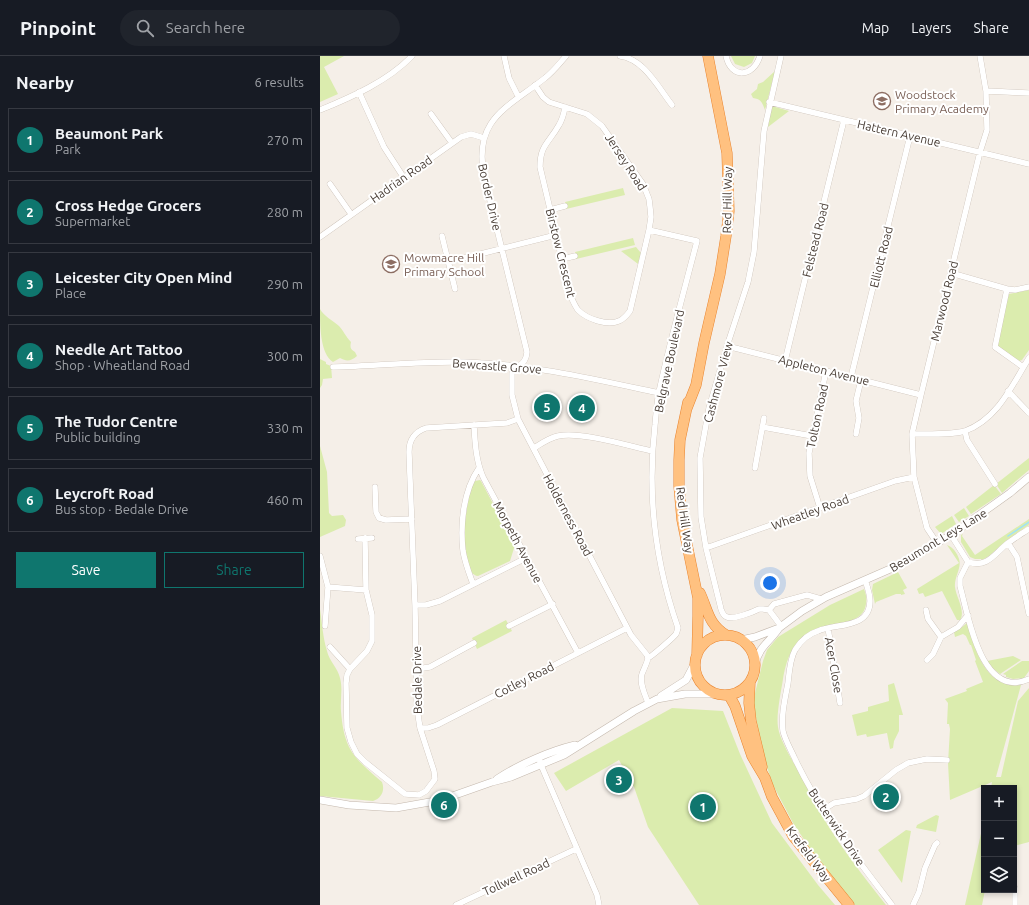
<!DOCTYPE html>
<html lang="en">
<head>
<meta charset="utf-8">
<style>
	:root { --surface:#171b24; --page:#20242c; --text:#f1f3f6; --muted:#9ea1a6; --line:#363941; --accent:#0f766e }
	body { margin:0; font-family:Ubuntu,sans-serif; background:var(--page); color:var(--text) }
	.controls { position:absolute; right:12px; bottom:12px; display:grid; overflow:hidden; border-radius:0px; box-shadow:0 2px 6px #0003 }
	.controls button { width:36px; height:36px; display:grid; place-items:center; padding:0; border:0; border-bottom:1px solid var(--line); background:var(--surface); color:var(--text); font:20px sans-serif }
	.you { position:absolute; left:450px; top:527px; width:14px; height:14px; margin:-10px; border:3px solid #fff; border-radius:50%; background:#1a73e8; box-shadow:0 0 0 6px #1a73e833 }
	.badge { display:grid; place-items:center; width:26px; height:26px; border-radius:50%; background:var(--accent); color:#fff; font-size:13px; font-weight:700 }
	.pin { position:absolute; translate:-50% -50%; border:2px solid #fff; box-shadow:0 1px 4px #0006 }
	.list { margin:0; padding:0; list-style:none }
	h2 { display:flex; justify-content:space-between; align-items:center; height:52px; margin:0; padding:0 16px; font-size:17px }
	h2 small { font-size:13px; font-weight:400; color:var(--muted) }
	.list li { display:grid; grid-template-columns:26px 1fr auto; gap:12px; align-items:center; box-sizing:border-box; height:64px; margin:0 8px 8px; padding:0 8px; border:1px solid var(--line); border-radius:0px }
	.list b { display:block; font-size:15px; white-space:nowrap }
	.list p { margin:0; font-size:13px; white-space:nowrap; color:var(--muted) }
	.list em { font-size:13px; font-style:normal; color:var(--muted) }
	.actions { display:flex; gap:8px; padding:12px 16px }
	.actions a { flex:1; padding:9px 0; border:1px solid var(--accent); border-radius:0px; text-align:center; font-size:14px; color:var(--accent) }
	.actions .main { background:var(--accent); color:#fff }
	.icon { flex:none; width:22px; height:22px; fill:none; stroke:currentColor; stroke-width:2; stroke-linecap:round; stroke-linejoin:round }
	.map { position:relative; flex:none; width:709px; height:849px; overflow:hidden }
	header { display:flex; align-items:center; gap:24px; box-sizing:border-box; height:56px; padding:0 20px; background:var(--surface); border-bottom:1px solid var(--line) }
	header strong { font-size:19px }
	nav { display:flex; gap:22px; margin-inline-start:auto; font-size:14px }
	.search { width:280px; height:36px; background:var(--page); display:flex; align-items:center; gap:10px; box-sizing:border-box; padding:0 14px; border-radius:22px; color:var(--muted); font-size:15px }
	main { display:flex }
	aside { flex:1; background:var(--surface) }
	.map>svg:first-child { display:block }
</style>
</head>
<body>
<header>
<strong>Pinpoint</strong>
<div class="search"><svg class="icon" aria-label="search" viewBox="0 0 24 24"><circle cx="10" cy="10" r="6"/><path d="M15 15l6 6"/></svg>Search here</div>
<nav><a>Map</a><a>Layers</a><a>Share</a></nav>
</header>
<main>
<aside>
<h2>Nearby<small>6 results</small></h2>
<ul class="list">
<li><span class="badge">1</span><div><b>Beaumont Park</b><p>Park</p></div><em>270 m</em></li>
<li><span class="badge">2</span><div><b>Cross Hedge Grocers</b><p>Supermarket</p></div><em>280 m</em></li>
<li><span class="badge">3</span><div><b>Leicester City Open Mind</b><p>Place</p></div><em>290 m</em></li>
<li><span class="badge">4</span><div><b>Needle Art Tattoo</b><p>Shop · Wheatland Road</p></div><em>300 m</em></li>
<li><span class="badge">5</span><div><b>The Tudor Centre</b><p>Public building</p></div><em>330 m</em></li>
<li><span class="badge">6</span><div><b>Leycroft Road</b><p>Bus stop · Bedale Drive</p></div><em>460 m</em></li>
</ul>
<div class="actions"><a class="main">Save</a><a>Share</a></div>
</aside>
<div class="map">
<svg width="709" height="849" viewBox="0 0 709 849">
	<rect width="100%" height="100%" fill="#f5efe8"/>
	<path fill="#dbecae" d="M0,0H24L4,11L18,38L0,46Z
		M411,0H435L432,7L424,11L415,8Z
		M455,15L445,54C442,46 441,43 433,42L431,38L437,33L438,28L443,26Z
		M452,50L469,55L448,71Z
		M303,132L305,139L246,153L245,146Z
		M313,182L315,189L256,203L255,196Z
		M316,191L321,197L318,208L301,195Z
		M709,234V294L702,304L699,305L675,290L689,238Z
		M0,253C3,259 13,265 19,270C23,274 26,281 31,286C30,291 30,293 35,296L37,300C31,305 27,306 20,302L13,306C0,298 0,269 0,253Z
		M0,303L6,306V308L11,310L12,322L3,323L2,329L0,332Z
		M0,390L7,416L9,457L12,460L23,459L26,464L25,470L0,481Z
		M709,402V414L682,437L676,428Z
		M160,424L161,425L195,489L190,505L158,520C136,517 145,439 155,425Z
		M674,429L681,438L651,458L646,451Z
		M644,452L649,460L639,466L634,459Z
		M632,460L636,468L621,478L615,471Z
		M709,463V469L687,484L669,500L662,504L661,503H655L650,501L641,486V479L643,478L642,480L655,499Z
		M627,489C633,491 637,497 639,503C642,512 634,521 635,531C636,541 646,555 640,564H637L622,535L605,541L603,537L599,538L597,533L639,507Z
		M578,516L587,532L583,534L585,538L581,539V538H576L556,546L555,548L552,534L553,528Z
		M544,533C546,538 547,542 546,548C543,572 505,565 488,577C472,587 466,605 463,623C461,636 456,659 458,671C460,685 473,705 480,718C488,733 495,749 504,763C522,793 544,821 566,849H535L509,821L473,767L453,729L443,699L433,645L443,605L447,594L458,581L510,549Z
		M0,553C2,567 3,582 7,595C9,605 18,612 20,622C23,633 20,644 21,655C24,694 34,702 62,726C65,734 62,742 53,745L0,740Z
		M186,564L192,575L157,593L152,582Z
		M647,567C654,593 667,634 701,629L676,721H681L698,645L709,632V786L694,790V732H671L672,726L630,744L628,707L630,673L629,668H627L628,647L625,643L647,635L646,633L663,626L655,605L656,604L651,589H650L646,580L643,578L635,581L634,576L641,572Z
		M693,600L701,604L680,618L671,611L667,605Z
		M702,605H709V615L704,622L693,623L686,621V619L683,618Z
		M574,627L583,659H579V675L574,685L573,692L570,693L567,677L547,681L546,678L537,680L532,659L548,655V651L569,645L568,629Z
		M352,652L403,655L420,698L452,767L498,829L515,849H379L328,771L314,731L299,704L246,735L234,717Z
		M616,759L619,760L616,776L596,772L597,769Z
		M664,764V834H665L662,849H645Z
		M586,774L591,775L582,827L558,794Z"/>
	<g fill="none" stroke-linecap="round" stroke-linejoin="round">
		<path stroke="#a0e2f6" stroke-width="1.5" d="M688,480L709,466"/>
		<g stroke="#c4b8ad" stroke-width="6">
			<path id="minor" d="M184,0L189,22L198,40
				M246,0C239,8 233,16 225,22C187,52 153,63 164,120L207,296C206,309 198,308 192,317V339L198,363L311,579L327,599L328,602
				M300,0C324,3 338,31 352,49
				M406,0C411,23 433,22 440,0
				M461,0L444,75L434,196L428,226L408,287L389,352L380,402L381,461L386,492L401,553C402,556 403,560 407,561C413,564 433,556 439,553H443L449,554L454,548L487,539L501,543
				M215,29L223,41L229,46L267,58L282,70L323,128L329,143L330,151L331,161L329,174L377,185C364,235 350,285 339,336C337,346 336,358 335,369C327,438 335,506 358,572C357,575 357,576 356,578C354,581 331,601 328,602C327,608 324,612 322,618C319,627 325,638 328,647
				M666,35L709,37
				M39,36L64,91L84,122
				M449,46L709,108
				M245,51C244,57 242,64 239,69C229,87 220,89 220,111L251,241C253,245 255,250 258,254C267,263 287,270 299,265C304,263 307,259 310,255L329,174
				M0,54C32,41 68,25 92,0
				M111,58L132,87
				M10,128L31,158
				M230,154L245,150
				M122,180L135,233
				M0,181L141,81L151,78L164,82
				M242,203L255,200
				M128,206L236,179
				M631,217L687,233L695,234L709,231
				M687,233L675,291L703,311
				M407,290L601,339
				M465,305L524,64
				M13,311C57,310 100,305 144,306C210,308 274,323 339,337
				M531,321L590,80
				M688,335L709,357
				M154,369C155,387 156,405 163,421L258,597
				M442,371L492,380
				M645,375L647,384L675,428
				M536,378L539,362L536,345L541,324
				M592,378C607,378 631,379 645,375C678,363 692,329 709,302
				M214,392C222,387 229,382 238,380C260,375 309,390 332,395
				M435,412L444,362
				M55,431L56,456L59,462L66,464L92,463
				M500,452L490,420L489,397L506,315
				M631,479L648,506L640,522V530C648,558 661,645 709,623
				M45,482L46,534L52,559V585L47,595L30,613L27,619L26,627L27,672L31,686L37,698L45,706L85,738L99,739L106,735L115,723L114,715L100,672L97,652L95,549L89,396C89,384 94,376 106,372L187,367L198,363
				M38,483L52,482
				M617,487L607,472L594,421L592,378L601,339L660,96L667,74L666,35L660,0
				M688,487L697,501L709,558
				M386,492L575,425L594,421
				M0,500L8,531L5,570
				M648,506C668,512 674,498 688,487C695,482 702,477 709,473
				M545,524C547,530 550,538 550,545C550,573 516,567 498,575C488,578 480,586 475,594C470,603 469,617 468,627C465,643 461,659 463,675C465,684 471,694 475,703C500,756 537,803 572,849
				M153,528C149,517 145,507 143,495C140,469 143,435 159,412
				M8,531L46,534
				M95,549H106L120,545L206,502
				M449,554L461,570
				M606,554L608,563L621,581
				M189,570L233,548
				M508,572L520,647
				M10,591L30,613
				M607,604L613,598L621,581L638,571L648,559
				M97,613L110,611L154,587
				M100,672H108L117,669L307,572
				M219,702L221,709L277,839L279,849
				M503,754L514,747L537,743L544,740L576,714L588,707L607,703L627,704
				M695,832V849
				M136,849L256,793
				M593,849L599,836L605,812L615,789L617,787"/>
		</g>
		<g stroke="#c4b8ad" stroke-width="8">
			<path id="tertiary" d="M421,584L435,581L459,572L482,555L506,541L577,510L631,479L690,437L709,421
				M435,608C440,589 449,587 459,572
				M341,640L366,624L375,607
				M177,723C198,709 230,695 255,689
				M0,744L29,749L76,752L121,744L172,726L191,721L244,699L314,655L337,643L365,638H398"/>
		</g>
		<g stroke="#e9842e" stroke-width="11">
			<path id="trunk" d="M368,346L360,384L359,404V430L362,464L378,542V560L377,599
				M367,352L376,329L384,287L400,218L406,180L409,155L407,97L388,0
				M380,537C388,554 388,568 406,579
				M375 609a30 30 0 1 1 60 0a30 30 0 1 1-60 0Z
				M430,626L429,647L431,665L442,711
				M409,639L415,650L432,700L445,722L452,741L473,780L529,849"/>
		</g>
		<use href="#minor" stroke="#fff" stroke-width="5.5"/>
		<use href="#tertiary" stroke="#fff" stroke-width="7"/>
		<use href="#trunk" stroke="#ffc180" stroke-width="10"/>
	</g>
	<defs>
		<g id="school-ring" transform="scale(0.9)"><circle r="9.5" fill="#fff" stroke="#8d6e63" stroke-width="1.5"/><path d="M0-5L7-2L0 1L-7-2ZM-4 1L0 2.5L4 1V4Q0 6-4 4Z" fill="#8d6e63"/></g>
	</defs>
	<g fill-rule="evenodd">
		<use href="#school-ring" x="562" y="45"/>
		<use href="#school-ring" x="71" y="208"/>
	</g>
	<g text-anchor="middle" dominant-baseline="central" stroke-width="4" stroke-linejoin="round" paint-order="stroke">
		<g font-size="12" fill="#785e54" stroke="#fff" text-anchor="start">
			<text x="575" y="38">Woodstock<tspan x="575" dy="14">Primary Academy</tspan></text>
			<text x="84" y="201">Mowmacre Hill<tspan x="84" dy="14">Primary School</tspan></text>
		</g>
		<g font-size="12" fill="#493e36" stroke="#fff">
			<text transform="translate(579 77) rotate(13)">Hattern Avenue</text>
			<text transform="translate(306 106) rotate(57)">Jersey Road</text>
			<text transform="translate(81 123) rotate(-35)">Hadrian Road</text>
			<text transform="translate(170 141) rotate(77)">Border Drive</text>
			<text transform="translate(407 144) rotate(-89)">Red Hill Way</text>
			<text transform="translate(495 184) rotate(-76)">Felstead Road</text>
			<text transform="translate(241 197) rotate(76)">Birstow Crescent</text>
			<text transform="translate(561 201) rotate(-76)">Elliott Road</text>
			<text transform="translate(624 245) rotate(-76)">Marwood Road</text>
			<text transform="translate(349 305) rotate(-78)">Belgrave Boulevard</text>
			<text transform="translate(177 310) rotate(4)">Bewcastle Grove</text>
			<text transform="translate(504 314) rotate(14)">Appleton Avenue</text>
			<text transform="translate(398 326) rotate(-75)">Cashmore View</text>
			<text transform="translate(497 360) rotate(-78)">Tolton Road</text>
			<text transform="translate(490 456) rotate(-20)">Wheatley Road</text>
			<text transform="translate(248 459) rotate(62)">Holderness Road</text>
			<text transform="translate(365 464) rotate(82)">Red Hill Way</text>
			<text transform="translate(618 484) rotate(-31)">Beaumont Leys Lane</text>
			<text transform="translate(198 486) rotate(62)">Morpeth Avenue</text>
			<text transform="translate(514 609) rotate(80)">Acer Close</text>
			<text transform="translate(97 624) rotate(-91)">Bedale Drive</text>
			<text transform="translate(204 624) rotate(-27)">Cotley Road</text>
			<text transform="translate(517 771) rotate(56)">Butterwick Drive</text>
			<text transform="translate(489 798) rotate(53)">Krefeld Way</text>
			<text transform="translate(196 821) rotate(-25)">Tollwell Road</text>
		</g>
	</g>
</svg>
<div class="controls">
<button>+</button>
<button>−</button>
<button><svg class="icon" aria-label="layers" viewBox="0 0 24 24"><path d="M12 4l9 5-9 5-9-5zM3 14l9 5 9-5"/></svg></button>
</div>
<div class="you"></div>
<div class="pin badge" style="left:383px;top:751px">1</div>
<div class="pin badge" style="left:566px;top:741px">2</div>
<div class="pin badge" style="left:299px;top:724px">3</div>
<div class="pin badge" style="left:262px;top:352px">4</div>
<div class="pin badge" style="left:227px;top:351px">5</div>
<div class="pin badge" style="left:124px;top:749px">6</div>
</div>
</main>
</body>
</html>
